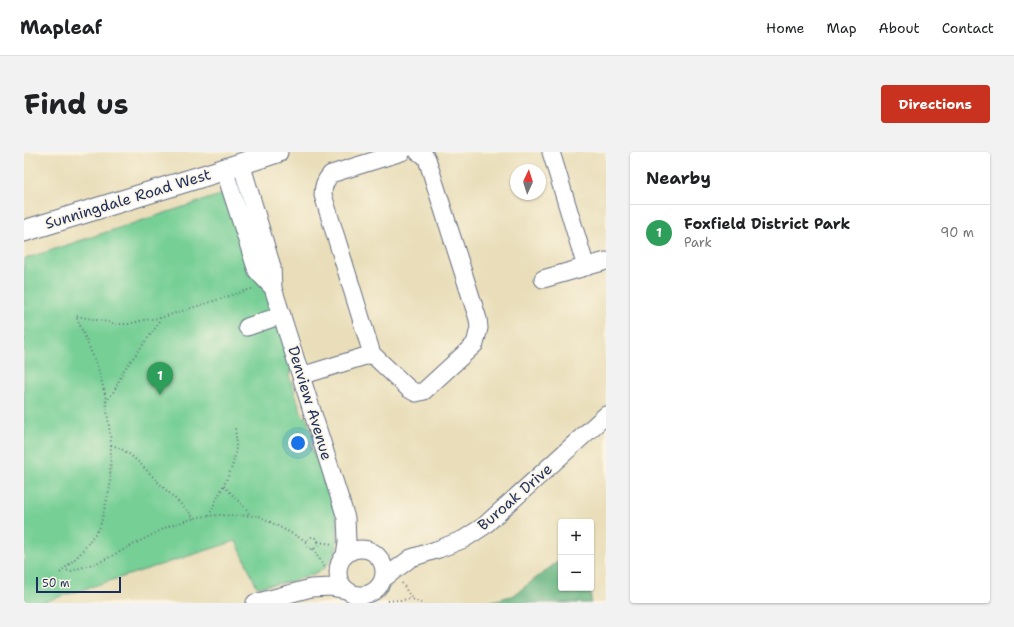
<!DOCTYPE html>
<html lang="en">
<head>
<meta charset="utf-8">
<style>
	:root { --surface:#fff; --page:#f2f2f2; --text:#202124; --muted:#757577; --line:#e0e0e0; --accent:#c8321e }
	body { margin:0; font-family:"Shantell Sans",sans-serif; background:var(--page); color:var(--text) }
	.controls { position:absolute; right:12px; bottom:12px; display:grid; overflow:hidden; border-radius:4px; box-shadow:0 1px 3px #0004 }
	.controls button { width:36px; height:36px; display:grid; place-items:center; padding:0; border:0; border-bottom:1px solid var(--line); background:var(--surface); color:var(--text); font:20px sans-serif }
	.compass { position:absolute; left:486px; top:12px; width:36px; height:36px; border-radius:50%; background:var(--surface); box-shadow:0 1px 3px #0004; rotate:4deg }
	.scale { position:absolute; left:12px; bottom:10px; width:85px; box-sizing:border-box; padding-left:4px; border:2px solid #1b2f5e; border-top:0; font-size:11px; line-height:14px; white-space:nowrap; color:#1b2f5e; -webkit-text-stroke:3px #fcf5e5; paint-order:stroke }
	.you { position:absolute; left:274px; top:291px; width:14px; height:14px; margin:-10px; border:3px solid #fff; border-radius:50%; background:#1a73e8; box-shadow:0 0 0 6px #1a73e833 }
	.badge { display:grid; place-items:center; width:26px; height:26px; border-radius:50%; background:var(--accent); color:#fff; font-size:13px; font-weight:700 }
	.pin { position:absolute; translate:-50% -33px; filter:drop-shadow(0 1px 2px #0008) }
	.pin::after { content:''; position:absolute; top:21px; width:14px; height:12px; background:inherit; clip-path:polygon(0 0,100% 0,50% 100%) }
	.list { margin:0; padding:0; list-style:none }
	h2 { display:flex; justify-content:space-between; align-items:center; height:52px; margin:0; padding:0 16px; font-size:17px }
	h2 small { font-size:13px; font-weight:400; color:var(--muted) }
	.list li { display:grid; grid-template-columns:26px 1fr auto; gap:12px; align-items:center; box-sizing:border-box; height:56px; padding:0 16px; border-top:1px solid var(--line) }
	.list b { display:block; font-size:15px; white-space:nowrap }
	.list p { margin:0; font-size:13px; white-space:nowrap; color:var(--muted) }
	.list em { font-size:13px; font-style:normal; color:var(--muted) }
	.map { position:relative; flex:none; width:582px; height:451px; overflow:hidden; border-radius:4px }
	header { display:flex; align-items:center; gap:24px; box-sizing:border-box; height:56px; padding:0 20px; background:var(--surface); border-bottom:1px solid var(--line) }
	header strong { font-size:19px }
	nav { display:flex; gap:22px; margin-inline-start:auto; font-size:14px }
	.intro { display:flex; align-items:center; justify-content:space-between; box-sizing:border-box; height:96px; padding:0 24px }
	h1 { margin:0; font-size:28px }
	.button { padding:10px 18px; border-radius:4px; background:var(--accent); color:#fff; font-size:14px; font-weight:700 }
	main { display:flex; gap:24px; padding:0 24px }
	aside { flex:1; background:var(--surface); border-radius:4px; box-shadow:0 1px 3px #0004 }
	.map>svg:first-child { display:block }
</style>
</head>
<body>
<header>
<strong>Mapleaf</strong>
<nav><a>Home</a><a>Map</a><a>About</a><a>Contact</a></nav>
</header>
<div class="intro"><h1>Find us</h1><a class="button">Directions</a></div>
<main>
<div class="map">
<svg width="582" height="451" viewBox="0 0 582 451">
	<rect width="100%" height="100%" fill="#fcf5e5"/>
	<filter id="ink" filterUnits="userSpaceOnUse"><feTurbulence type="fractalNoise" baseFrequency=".025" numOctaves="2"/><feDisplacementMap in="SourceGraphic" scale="8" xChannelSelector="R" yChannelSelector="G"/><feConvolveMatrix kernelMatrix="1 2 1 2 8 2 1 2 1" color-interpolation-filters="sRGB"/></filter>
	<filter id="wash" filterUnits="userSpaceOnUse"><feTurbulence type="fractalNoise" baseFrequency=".012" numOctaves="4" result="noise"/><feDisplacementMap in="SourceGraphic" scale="16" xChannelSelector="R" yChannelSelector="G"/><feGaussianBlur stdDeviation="0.9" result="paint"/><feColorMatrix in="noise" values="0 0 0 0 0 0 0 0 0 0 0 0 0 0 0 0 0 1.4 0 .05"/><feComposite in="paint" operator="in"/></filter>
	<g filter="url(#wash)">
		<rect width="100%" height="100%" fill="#e9deb9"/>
		<path fill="#76cf95" stroke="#487f7a" d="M202,41L246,142L269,211L265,224L278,262L283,267L290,287L286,292L295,315L305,327L314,370L312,400L301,416L289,422L265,430L233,435L212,389L16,451H0V107Z"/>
		<path fill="#60b27e" stroke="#3e706e" d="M537,407V436H567V424V451H461L490,443Z"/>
	</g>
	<g filter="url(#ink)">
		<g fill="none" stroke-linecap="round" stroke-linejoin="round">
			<g stroke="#636c7e" stroke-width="19">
				<path id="minor" d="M378,0L307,22C301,29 299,34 299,43L348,202L385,237L392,241L400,239L451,192L455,176L454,167L403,7L399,2L394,0
					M527,0L562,115
					M217,11L248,115L249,136L322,366L323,390L321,403
					M200,17L233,119L249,136
					M519,127L582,109
					M223,175L258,163
					M277,224L348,202
					M314 420a23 23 0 1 1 46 0a23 23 0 1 1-46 0Z
					M359,427L387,406L415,397L440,387L460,374L582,263
					M231,451L287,436L307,435L322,438"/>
			</g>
			<g stroke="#636c7e" stroke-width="23">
				<path id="major" d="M0,79L189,21L253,0"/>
			</g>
			<path stroke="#636c7e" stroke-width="2" stroke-dasharray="1 3" stroke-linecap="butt" d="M82,250L90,239L100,218L133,174L136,166
				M87,293C105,297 123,319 136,332C146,342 157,352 167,362L170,367
				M200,334L223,358L226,364
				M185,364C198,331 217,314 211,276
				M282 391a6 6 0 1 1 12 0a6 6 0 1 1-12 0Z
				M294,390L309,392
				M289,397L301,416
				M39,418L47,419L78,409L145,374L174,365L194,363L235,364L282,389
				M36,421L56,402L76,375L86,335L87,290L81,242L74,216L52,164L94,172H105L119,168L136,166L227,137H231
				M378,431L388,447L397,451
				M364,449L388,447
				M344,451L348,449"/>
			<use href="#minor" stroke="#fff" stroke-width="17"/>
			<use href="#major" stroke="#fff" stroke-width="21"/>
		</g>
	</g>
	<g text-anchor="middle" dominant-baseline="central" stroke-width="3.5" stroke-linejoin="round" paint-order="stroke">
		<g font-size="15" fill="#1b2f5e" stroke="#fcf5e5">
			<text transform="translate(104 47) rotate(-17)">Sunningdale Road West</text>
			<text transform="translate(286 251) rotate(73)">Denview Avenue</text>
			<text transform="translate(491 345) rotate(-41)">Buroak Drive</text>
		</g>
	</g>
</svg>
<div class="controls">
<button>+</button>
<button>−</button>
</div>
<svg class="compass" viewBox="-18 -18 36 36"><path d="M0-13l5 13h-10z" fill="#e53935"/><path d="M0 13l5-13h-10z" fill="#757577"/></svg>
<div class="scale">50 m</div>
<div class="you"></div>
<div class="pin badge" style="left:136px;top:243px;background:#2e9e5b">1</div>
</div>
<aside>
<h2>Nearby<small></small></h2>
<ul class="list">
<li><span class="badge" style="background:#2e9e5b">1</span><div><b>Foxfield District Park</b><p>Park</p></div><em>90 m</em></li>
</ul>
</aside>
</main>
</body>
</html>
